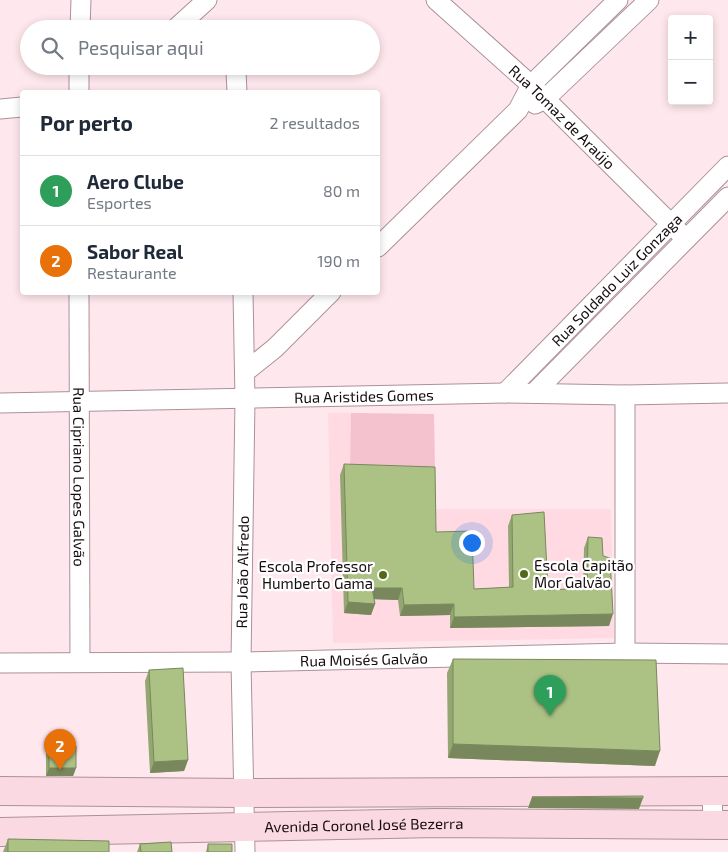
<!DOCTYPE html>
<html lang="pt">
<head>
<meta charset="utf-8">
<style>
	:root { --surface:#fff; --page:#f6f6f7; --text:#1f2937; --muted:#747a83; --line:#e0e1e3; --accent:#ea580c }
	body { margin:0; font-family:"Exo 2",sans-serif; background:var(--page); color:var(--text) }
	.controls { position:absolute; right:15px; top:15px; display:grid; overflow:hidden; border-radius:5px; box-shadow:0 2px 8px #0003 }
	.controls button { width:45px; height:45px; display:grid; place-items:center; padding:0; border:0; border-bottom:1px solid var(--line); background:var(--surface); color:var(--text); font:25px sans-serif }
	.you { position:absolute; left:471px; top:542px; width:18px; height:18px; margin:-12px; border:4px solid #fff; border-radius:50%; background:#1a73e8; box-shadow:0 0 0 8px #1a73e833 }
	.badge { display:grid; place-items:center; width:32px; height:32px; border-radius:50%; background:var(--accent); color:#fff; font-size:16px; font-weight:700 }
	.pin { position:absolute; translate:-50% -41px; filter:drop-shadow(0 1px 2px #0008) }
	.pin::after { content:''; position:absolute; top:26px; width:18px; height:15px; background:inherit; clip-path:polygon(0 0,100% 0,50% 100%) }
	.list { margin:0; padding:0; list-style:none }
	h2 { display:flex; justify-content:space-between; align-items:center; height:65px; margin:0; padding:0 20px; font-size:21px }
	h2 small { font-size:16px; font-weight:400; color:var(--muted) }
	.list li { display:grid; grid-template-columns:32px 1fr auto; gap:15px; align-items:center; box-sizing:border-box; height:70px; padding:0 20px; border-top:1px solid var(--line) }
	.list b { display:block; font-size:19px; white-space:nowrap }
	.list p { margin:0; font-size:16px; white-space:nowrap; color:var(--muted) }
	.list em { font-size:16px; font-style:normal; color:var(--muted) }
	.icon { flex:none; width:28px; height:28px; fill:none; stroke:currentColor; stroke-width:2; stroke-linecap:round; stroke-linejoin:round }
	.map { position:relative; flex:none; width:728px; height:852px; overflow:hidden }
	.search { position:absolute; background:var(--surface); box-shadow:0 2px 8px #0003; left:20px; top:20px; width:360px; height:55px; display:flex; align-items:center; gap:12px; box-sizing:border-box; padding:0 18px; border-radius:28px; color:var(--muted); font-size:19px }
	.panel { position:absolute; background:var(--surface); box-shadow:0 2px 8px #0003; left:20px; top:90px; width:360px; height:205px; border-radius:5px }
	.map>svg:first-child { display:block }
</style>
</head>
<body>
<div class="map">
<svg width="728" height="852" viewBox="0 0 728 852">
	<rect width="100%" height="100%" fill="#ffe8ed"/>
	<path fill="#ffdae3" d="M328,413L434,414L436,509H611L614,638L333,643Z"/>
	<path fill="#f4c2cf" d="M351,413L434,414L435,474L350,470Z"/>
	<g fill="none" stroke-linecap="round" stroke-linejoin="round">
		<g stroke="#ab9198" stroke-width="21">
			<g id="street">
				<path id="s1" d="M436,0L531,85L686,239"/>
				<path d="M80,29L81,0"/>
				<path d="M175,29L207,0"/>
				<path d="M236,72L237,92"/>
				<path d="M79,92V66"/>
				<path d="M535,104L545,99L649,0"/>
				<path d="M0,109L22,107"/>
				<path d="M378,247L518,110L531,85L618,0"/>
				<path id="s2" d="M79,292L80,662"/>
				<path d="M243,292L245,400L241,662L245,852"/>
				<path d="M245,372L275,348L331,292"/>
				<path id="s3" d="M505,393L728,166"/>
				<path d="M534,393L728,197"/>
				<path d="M625,395V653"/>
				<path id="s4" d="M0,403L505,393L625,395L728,393"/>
				<path id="s5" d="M0,663L241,662L625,653L728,654"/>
				<path d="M712,791L713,825"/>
			</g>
		</g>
		<g stroke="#ab9198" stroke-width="30">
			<g id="secondary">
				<path d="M0,791L245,793L728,791"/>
				<path id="s6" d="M0,832L437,823L728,825"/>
			</g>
		</g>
		<use href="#street" stroke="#fff" stroke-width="19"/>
		<use href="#secondary" stroke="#fad9e3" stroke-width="28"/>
	</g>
	<path fill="#94a772" d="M344,464L436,532L474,589L509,587L508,526L512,515L548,590L583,589L584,548L588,537L609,626L450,628V615L400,616L398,600L374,599L375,604L371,615L344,613L340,475Z
		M453,659L655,766L448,758L447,673Z
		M149,670L188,760L184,771L150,773L145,681Z
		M49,746L76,768L73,776H46V753Z
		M8,839L109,852H3Z
		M140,844L172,852H137Z
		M208,844L232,852H206Z"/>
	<path fill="#78885c" d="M372,588H402L398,600L368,599Z
		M348,602L375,604L371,615L344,613Z
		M454,604L450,615L400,616L404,605Z
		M613,614L609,626L450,628L454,617Z
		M453,744L660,751L655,766L448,758Z
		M188,760L184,771L150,773L154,762Z
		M49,768H76L73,776H46Z
		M532,797L643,798L639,809L528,808Z"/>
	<path fill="#acc284" stroke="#78885c" d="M344,464L435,467L436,532L472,531L474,589L513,587L512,515L544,512L548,590L587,588L588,537L602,538L603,556L610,558L613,614L454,617V604L404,605L402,588H372L375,604L348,602Z
		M453,659L656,660L660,751L453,744Z
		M183,668L188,760L154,762L149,670Z
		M49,746H76V768H49Z
		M643,796V798L532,797Z
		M8,839L109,841V852H8Z
		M171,842L172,852H141L140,844Z
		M208,844H232V852H208Z"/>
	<g fill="#526918" stroke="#fff" stroke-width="2">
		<circle cx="524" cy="574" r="5"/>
		<circle cx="383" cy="575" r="5"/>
	</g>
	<g text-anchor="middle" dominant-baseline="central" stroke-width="4.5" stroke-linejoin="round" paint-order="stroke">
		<g font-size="15" fill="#150c0f" stroke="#fff">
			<text stroke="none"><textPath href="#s1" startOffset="172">Rua Tomaz de Araújo</textPath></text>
			<text stroke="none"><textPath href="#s3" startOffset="159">Rua Soldado Luiz Gonzaga</textPath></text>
			<text stroke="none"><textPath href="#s4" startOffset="364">Rua Aristides Gomes</textPath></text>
			<text stroke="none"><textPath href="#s2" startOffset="185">Rua Cipriano Lopes Galvão</textPath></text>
			<text transform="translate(242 572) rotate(-89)">Rua João Alfredo</text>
			<text stroke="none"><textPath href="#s5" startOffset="364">Rua Moisés Galvão</textPath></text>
			<text stroke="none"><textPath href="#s6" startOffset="364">Avenida Coronel José Bezerra</textPath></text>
		</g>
		<g font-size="15" fill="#150c0f" stroke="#fff" text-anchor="start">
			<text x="534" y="565">Escola Capitão<tspan x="534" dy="17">Mor Galvão</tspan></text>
			<text x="373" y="566" text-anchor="end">Escola Professor<tspan x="373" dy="17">Humberto Gama</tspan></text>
		</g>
	</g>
</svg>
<div class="controls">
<button>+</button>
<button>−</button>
</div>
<div class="you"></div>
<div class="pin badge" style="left:550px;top:716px;background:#2e9e5b">1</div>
<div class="pin badge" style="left:60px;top:770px;background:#e8710a">2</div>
<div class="search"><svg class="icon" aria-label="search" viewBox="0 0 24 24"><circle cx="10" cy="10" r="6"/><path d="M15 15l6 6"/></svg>Pesquisar aqui</div>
<section class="panel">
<h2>Por perto<small>2 resultados</small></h2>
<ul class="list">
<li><span class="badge" style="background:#2e9e5b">1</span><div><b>Aero Clube</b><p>Esportes</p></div><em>80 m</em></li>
<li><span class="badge" style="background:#e8710a">2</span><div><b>Sabor Real</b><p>Restaurante</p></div><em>190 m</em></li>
</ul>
</section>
</div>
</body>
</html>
